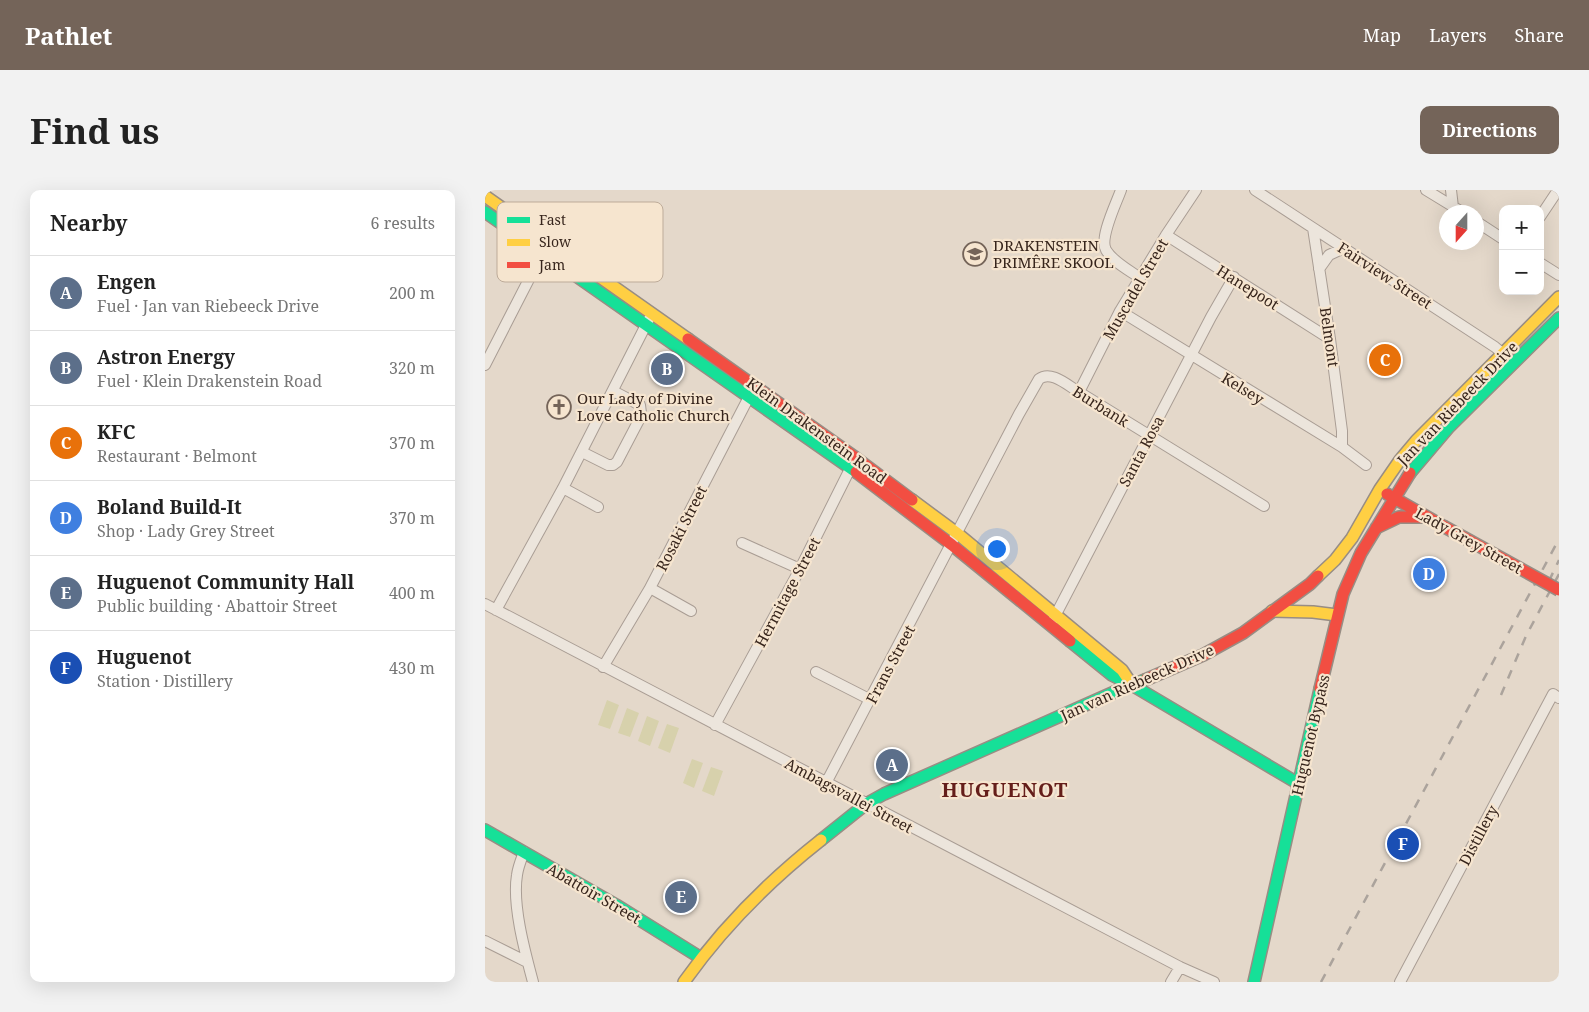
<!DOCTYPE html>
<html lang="en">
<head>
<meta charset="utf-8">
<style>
	:root { --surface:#fff; --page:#f2f2f2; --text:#222; --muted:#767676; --line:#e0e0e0; --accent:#746459 }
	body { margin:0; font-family:"Noto Serif",serif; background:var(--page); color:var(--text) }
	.controls { position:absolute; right:15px; top:15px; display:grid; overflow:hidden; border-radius:10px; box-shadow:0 5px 20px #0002 }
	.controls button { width:45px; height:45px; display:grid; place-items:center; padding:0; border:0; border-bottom:1px solid var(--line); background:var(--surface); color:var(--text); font:25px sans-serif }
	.compass { position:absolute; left:954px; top:15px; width:45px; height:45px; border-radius:50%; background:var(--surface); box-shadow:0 5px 20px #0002; rotate:201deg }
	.you { position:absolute; left:511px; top:358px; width:18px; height:18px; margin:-12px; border:4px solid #fff; border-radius:50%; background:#1a73e8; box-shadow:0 0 0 8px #1a73e833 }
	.badge { display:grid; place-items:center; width:32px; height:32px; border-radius:50%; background:var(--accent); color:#fff; font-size:16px; font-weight:700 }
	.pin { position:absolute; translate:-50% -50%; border:2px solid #fff; box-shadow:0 1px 5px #0006 }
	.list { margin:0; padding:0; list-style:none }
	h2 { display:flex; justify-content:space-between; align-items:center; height:65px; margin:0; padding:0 20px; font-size:21px }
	h2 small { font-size:16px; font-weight:400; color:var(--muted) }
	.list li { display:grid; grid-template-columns:32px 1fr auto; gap:15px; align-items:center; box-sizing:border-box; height:75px; padding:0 20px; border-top:1px solid var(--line) }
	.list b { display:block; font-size:19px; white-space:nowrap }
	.list p { margin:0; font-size:16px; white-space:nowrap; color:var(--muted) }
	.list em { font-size:16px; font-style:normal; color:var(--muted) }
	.map { position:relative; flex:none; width:1074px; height:792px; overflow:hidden; border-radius:10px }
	header { display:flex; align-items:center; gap:30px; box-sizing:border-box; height:70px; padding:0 25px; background:var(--accent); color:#fff }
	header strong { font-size:24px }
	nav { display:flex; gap:28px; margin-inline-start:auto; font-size:18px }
	.intro { display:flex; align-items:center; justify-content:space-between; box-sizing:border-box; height:120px; padding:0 30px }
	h1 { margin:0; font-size:35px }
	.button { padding:12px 22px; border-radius:10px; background:var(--accent); color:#fff; font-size:18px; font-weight:700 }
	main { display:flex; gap:30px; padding:0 30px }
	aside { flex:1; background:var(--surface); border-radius:10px; box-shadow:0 5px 20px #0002 }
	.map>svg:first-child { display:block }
</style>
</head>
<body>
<header>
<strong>Pathlet</strong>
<nav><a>Map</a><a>Layers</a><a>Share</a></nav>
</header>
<div class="intro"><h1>Find us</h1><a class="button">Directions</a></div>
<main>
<aside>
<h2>Nearby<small>6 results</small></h2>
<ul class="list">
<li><span class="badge" style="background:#5c6f8a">A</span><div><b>Engen</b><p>Fuel · Jan van Riebeeck Drive</p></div><em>200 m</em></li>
<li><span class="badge" style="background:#5c6f8a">B</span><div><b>Astron Energy</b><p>Fuel · Klein Drakenstein Road</p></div><em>320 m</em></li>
<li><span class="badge" style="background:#e8710a">C</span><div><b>KFC</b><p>Restaurant · Belmont</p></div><em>370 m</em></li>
<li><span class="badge" style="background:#3f7fe0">D</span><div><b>Boland Build-It</b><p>Shop · Lady Grey Street</p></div><em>370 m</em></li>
<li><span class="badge" style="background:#5c6f8a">E</span><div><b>Huguenot Community Hall</b><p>Public building · Abattoir Street</p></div><em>400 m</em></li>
<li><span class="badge" style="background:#1a4fb4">F</span><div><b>Huguenot</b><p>Station · Distillery</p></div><em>430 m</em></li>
</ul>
</aside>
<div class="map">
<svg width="1074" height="792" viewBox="0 0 1074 792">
	<rect width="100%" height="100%" fill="#e4d8ca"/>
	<path fill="#d7d1ac" d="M122,510L134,515L125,539L113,535Z
		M142,518L154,523L145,547L133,543Z
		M162,526L174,531L165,556L153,551Z
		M182,534L194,538L185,563L173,558Z
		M207,569L218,573L209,598L198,593Z
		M226,577L238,581L229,606L217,601Z"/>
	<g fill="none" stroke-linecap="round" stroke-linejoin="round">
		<g stroke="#a99d94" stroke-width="12">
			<path id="street" d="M636,0C631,14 614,48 621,60C628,72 644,80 655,88
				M770,0L1010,157L1023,168
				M941,0L977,22
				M966,0L968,17
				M1055,27L1073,0
				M992,32L1018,49
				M828,38L845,149L857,241V257
				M681,45L845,149
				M1055,73L1074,85
				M834,79L844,65L859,58
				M635,121L857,257L881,275
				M0,175L60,58
				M594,202L635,121L681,45L711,0
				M97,262L123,275H128L132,272L154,230L156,223L155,215L128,201
				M78,298L113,317
				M257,353L315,379
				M165,398L206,421
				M0,414L695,777L729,792
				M11,420L78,298L164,129
				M568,430L726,127L749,87
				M118,477L165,398L267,201
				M331,482L386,510
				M230,535L315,379L368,273
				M341,593L534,224L554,189C566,180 582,195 594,202L779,316
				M39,662C36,670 33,677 32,685C27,715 40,762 48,792
				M0,751L42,772
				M686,792L695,777
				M915,792L1068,504L1074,508"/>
		</g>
		<g stroke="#988d84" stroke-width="14">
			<path id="fast" d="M0,22L371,282
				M925,283L964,237L1074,128
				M585,451L627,485L647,495L814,594
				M0,640L131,715L216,768
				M336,650L381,614L399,604L634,500L660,490
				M769,792L835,499"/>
		</g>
		<g stroke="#988d84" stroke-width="14">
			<path id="slow" d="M0,6L203,149
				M427,310L473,344L637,480L645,492
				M833,386L850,370L867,348L895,299L915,270L931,251L1074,107
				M787,421L828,422L852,425
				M199,792C237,738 284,691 336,650"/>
		</g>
		<g stroke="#988d84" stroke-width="14">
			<path id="jam" d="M203,149L371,268L427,310
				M371,282L467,355L585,451
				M902,304L958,336
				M891,338L914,327H939
				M660,490L718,465L758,443L825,394L833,386
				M835,499L858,404L876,363L925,283"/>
		</g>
		<use href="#street" stroke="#ece5dc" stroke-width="10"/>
		<use href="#fast" stroke="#16e098" stroke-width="11"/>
		<use href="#slow" stroke="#ffcf43" stroke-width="11"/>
		<use href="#jam" stroke="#f24e42" stroke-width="11"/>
		<path stroke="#aba39c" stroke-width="2.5" stroke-dasharray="9 9" stroke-linecap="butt" d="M1064,391L1074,370
			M1016,505L1041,446L1074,384
			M836,792L1074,349"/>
		<g stroke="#988d84" stroke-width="14" stroke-linecap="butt">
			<path id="jam-bridge" d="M958,336L1074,400"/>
		</g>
		<use href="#jam-bridge" stroke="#f24e42" stroke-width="11"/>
	</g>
	<defs>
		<g id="school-ring" transform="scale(1.25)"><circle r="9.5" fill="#f6e5cf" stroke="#746459" stroke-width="1.5"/><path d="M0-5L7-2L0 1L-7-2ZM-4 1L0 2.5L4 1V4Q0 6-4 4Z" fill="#746459"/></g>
		<g id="church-ring" transform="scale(1.25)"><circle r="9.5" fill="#f6e5cf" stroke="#746459" stroke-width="1.5"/><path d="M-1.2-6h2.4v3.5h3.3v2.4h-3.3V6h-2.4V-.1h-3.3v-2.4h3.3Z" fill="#746459"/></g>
	</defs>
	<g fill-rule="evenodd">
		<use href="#school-ring" x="490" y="64"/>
		<use href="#church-ring" x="74" y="217"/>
	</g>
	<g text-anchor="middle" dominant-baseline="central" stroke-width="4.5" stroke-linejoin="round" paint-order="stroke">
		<g font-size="15" fill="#37251c" stroke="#f6e5cf" text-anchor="start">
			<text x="508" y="55">DRAKENSTEIN<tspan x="508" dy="17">PRIMÊRE SKOOL</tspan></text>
			<text x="92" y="208">Our Lady of Divine<tspan x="92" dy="17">Love Catholic Church</tspan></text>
		</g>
		<g font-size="15" fill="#37251c" stroke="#f6e5cf">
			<text transform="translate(900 85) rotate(33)">Fairview Street</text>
			<text transform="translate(763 97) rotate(32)">Hanepoot</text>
			<text transform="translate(650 99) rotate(-60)">Muscadel Street</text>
			<text transform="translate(845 147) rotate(82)">Belmont</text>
			<text transform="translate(758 198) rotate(31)">Kelsey</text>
			<text transform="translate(972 213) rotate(-46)">Jan van Riebeeck Drive</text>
			<text transform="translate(616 216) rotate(32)">Burbank</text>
			<text transform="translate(332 240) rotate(36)">Klein Drakenstein Road</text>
			<text transform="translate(656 261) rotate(-62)">Santa Rosa</text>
			<text transform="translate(196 338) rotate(-63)">Rosaki Street</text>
			<text transform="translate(984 350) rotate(29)">Lady Grey Street</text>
			<text transform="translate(302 402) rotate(-62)">Hermitage Street</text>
			<text transform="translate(405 474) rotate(-62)">Frans Street</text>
			<text transform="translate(652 492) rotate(-24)">Jan van Riebeeck Drive</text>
			<text transform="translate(825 545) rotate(-77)">Huguenot Bypass</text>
			<text transform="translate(364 605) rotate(28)">Ambagsvallei Street</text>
			<text transform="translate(993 645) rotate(-62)">Distillery</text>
			<text transform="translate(109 703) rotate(30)">Abattoir Street</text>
		</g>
		<g font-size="20" font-weight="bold" letter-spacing="1" fill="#651e1a" stroke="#f6e5cf">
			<text x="520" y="599">HUGUENOT</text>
		</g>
	</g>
	<rect x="12" y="12" width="166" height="80" rx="8" fill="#f6e5cf" stroke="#bdab99" stroke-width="1"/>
	<rect x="22" y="27" width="23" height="6" fill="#16e098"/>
	<rect x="22" y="49" width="23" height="7" fill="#ffcf43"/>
	<rect x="22" y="72" width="23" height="6" fill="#f24e42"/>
	<g font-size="14" fill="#37251c">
		<text x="54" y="35">Fast</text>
		<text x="54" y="57">Slow</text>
		<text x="54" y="80">Jam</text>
	</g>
</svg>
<div class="controls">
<button>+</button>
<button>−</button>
</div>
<svg class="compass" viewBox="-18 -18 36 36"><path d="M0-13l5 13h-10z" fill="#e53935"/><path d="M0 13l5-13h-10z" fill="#767676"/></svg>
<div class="you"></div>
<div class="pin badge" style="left:407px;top:575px;background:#5c6f8a">A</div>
<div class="pin badge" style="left:182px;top:179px;background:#5c6f8a">B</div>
<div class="pin badge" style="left:900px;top:170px;background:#e8710a">C</div>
<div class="pin badge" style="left:944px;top:384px;background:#3f7fe0">D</div>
<div class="pin badge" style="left:196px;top:707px;background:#5c6f8a">E</div>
<div class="pin badge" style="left:918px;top:654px;background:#1a4fb4">F</div>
</div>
</main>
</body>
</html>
